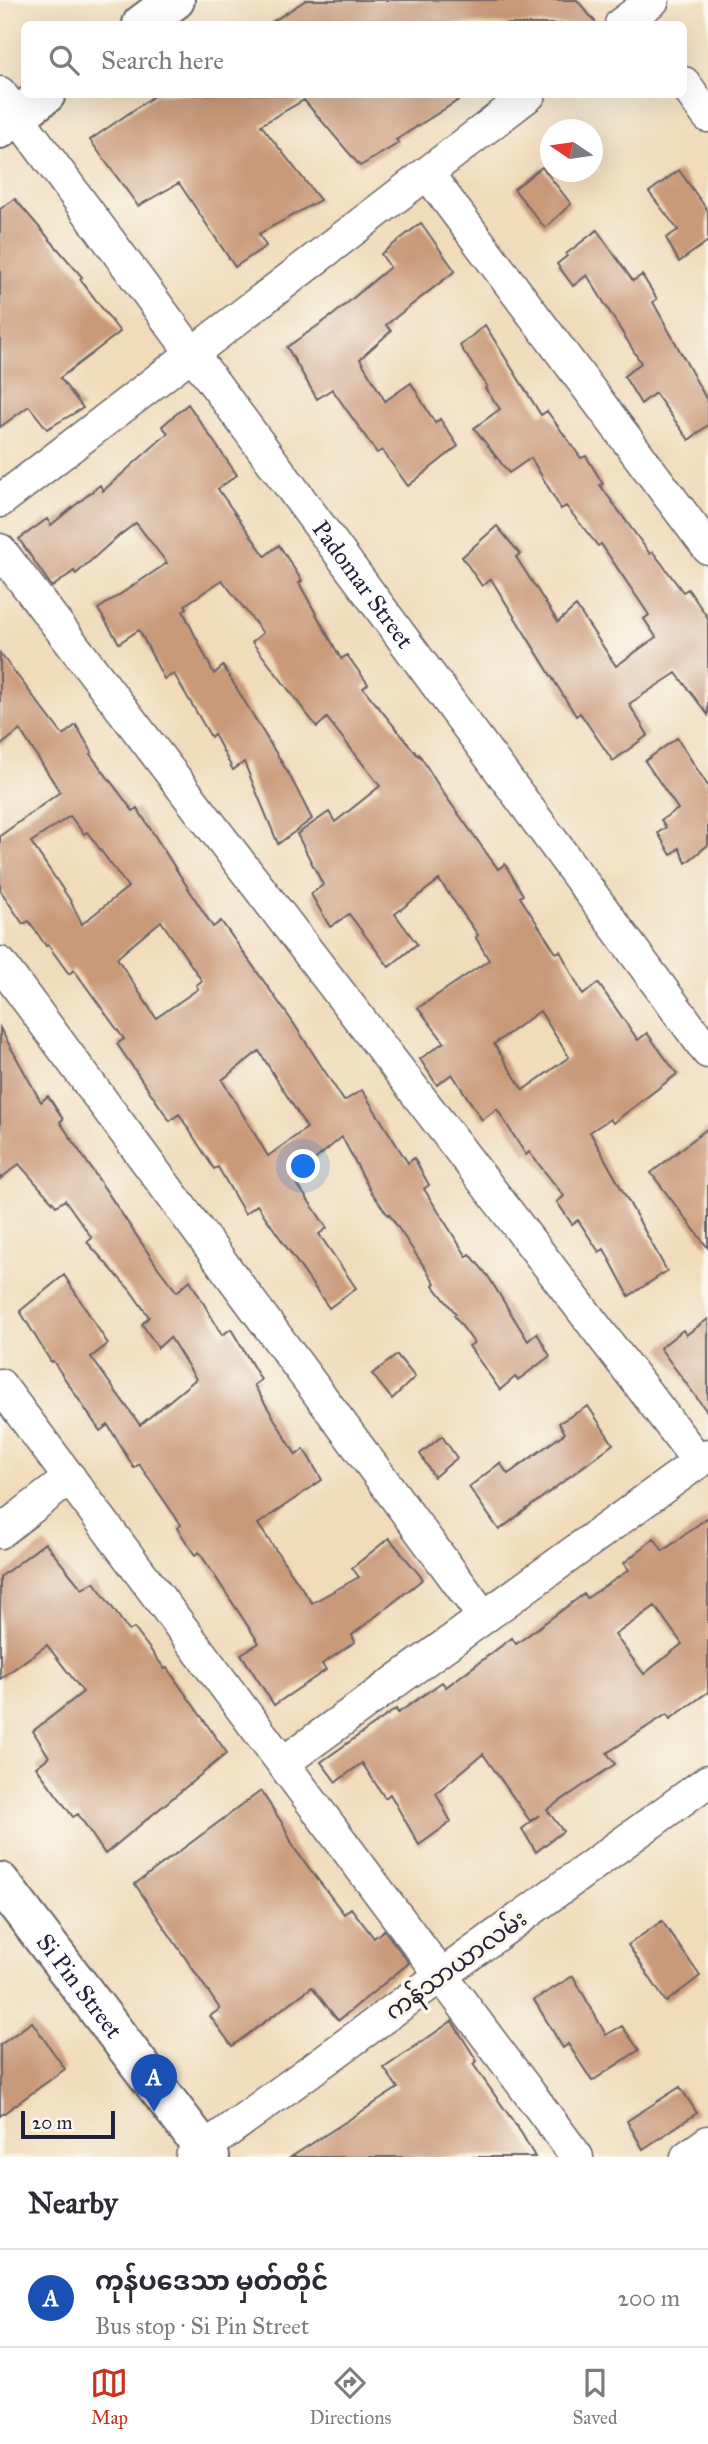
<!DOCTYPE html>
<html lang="en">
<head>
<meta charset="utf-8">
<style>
	:root { --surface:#fff; --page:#f2f2f3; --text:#2b2b33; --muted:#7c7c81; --line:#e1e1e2; --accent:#c8321e }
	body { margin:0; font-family:"IM FELL Great Primer","Noto Sans Myanmar",serif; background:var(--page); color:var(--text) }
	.compass { position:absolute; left:540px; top:119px; width:63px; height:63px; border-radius:50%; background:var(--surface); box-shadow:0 7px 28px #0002; rotate:283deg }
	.scale { position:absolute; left:21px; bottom:18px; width:94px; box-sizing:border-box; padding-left:7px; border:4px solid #22223b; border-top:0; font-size:19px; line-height:24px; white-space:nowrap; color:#22223b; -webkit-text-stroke:5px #fbf7ec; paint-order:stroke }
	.you { position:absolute; left:304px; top:1167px; width:24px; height:24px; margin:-18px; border:5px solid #fff; border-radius:50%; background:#1a73e8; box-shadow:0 0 0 10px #1a73e833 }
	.badge { display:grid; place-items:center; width:46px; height:46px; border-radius:50%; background:var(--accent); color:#fff; font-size:23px; font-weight:700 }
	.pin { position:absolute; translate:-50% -58px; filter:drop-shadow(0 2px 4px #0008) }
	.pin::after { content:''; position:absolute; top:37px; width:24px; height:21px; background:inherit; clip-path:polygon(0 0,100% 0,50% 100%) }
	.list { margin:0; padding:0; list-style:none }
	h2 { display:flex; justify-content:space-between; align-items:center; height:91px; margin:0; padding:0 28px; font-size:30px }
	h2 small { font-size:23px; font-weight:400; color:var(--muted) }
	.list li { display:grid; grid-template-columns:46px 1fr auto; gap:21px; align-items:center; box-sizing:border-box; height:98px; padding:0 28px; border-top:2px solid var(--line) }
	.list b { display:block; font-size:26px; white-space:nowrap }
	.list p { margin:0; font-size:23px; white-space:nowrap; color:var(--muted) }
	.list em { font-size:23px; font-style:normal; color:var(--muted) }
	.icon { flex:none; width:38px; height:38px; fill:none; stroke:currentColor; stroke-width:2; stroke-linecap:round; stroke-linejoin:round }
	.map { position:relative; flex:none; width:708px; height:2157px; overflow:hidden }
	.search { position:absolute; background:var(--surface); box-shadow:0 7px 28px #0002; left:21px; right:21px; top:21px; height:77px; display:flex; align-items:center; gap:18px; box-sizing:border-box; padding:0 24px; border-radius:10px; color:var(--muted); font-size:26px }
	.sheet { height:189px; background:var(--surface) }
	nav { display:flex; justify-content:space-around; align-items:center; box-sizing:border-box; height:98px; border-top:2px solid var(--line); background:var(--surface); font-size:19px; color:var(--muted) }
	nav a { display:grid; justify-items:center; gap:4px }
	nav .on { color:var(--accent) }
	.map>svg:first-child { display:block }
</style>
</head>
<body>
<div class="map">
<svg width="708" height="2157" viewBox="0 0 708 2157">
	<rect width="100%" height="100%" fill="#fbf7ec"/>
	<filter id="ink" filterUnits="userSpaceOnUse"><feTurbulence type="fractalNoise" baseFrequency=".0143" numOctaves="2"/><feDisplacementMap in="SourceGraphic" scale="14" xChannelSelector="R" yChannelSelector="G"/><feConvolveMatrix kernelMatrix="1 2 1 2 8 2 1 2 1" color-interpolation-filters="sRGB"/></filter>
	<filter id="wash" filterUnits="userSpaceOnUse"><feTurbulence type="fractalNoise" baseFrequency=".00686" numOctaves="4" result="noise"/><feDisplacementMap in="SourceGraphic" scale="28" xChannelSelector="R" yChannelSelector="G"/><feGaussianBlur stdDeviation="1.57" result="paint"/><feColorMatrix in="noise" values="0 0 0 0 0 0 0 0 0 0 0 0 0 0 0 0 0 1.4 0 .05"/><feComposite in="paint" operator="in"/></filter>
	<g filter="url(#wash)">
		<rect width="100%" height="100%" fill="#f0dcbb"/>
		<g id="blocks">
			<path fill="#c99a7a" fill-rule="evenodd" d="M306,0H577L597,24H269Z
				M157,94H468L396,140L399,143L360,166L304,100L261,125L320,200L259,234L266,246L235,267L179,183L138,206L90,140Z
				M542,167L571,204L545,228L514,189Z
				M679,170L708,211V241L679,262L666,238L678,230L649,192Z
				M15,199L82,277L80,279L120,332L60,378L83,408L47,429L29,406L0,427V209Z
				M421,223L455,271L386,325L391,331L360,359L385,401L411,383L435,423L440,419L458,446L408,486L382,450L377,453L332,389L317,399L287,347L333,315L390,267L381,254Z
				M597,230L633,281L642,275L657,299L653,302L708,402V425L689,440L655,393L641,404L624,376L641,363L587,275L573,286L557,264L567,256L566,254Z
				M485,325L541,415L547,411L581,458L586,456L603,484L600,485L650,554L653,552L683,592L688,589L708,618V715L676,673L629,704L648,735L613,761L580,713L576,716L491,579L482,586L462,557L497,526L520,554L516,557L558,622L576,606L616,666L656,637L644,619L649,615L601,544L598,546L566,506L561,509L531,458L509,473L474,428L500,409L485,388L487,386L460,346Z
				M188,404L237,475L218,489L265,556L279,545L302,581L299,583L341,659L347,655L368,684L363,688L418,756L419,754L442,791L498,869L505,864L523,895L520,897L556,953L560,951L583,995L598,983L638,1040L647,1033L677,1074L613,1123L610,1119L590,1132L667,1271L629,1296L604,1249L599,1252L578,1220L572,1224L557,1202L564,1196L529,1152L526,1155L497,1109L482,1120L452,1074L437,1085L420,1059L444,1042L418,1008L489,960L476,938L478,935L439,880L395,914L417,944L389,967L349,914L330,927L311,894L323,885L297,834L329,812L335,822L380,786L327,718L317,727L252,642L263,633L222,580L185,605L187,608L183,611L214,674L223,666L290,776L312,819L278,844L244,762L233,770L214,734L211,737L174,674L164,679L139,630L119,643L98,609L167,563L136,523L116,538L76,574L74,571L52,587L19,539L47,519L51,525L100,485L103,491L168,433L162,426ZM540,1011L569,1057L523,1090L494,1044Z
				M0,653L63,735L76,725L92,752L90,754L133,811L137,808L213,927L221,921L292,1021L344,1101L362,1090L408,1163L414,1158L429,1185L424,1189L467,1257L470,1254L488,1276L528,1341L537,1333L550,1356L518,1380L515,1377L500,1390L469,1346L474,1343L454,1315L456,1314L433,1285L435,1283L389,1214L388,1215L370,1190L342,1137L293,1178L327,1228L319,1234L356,1288L329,1308L257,1205L245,1214L218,1167L214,1169L179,1114L170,1121L117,1044L124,1039L74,970L69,974L48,945L46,946L29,921L23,924L0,890V836L60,792L20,730L0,746ZM70,816L84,834L87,832L128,887L82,924L70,900L31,842ZM161,921L202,981L196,985L198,989L156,1018L117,958ZM259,1051L307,1128L268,1156L222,1080Z
				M677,738L708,786V845L686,863L679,848L671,855L658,833L666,827L661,820L678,809L645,761Z
				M0,1028L41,1102L48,1096L63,1119L60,1122L159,1269L177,1292L190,1280L222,1335L231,1329L261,1380L254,1385L296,1455L304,1449L322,1480L258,1524L312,1603L359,1577L352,1568L389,1538L423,1579L352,1635L355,1642L322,1664L326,1670L274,1705L241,1654L259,1643L199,1552L195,1555L177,1528L181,1525L139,1464L134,1468L108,1425L100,1431L53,1361L51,1362L20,1311L64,1275L108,1344L91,1357L140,1425L196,1379L170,1337L158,1348L142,1324L149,1317L130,1290L87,1242L92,1238L65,1200L56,1206L19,1164L0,1179Z
				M708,1128V1248L651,1173Z
				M708,1319V1413L660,1348L683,1330L686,1335Z
				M397,1355L415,1377L392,1399L372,1374Z
				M588,1406L613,1444L499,1530L469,1487L500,1463L508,1474L565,1433L559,1423Z
				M442,1436L457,1458L434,1477L420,1454Z
				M708,1517V1692L670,1719L667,1714L607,1753L615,1764L547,1810L563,1831L536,1852L522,1829L539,1815L530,1821L483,1754L436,1793L451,1822L419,1845L390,1794L385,1798L362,1763L336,1782L321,1762L396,1709L398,1713L442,1682L446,1687L512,1638L516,1644L584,1594L587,1598L629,1570L624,1563L654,1538L663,1551ZM655,1606L682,1644L644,1674L615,1635Z
				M45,1543L82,1589L94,1582L129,1631L134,1628L165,1669L167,1668L227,1753L105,1854L78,1814L73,1817L36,1767L49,1757L33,1731L83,1692L47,1645L0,1679V1577Z
				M261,1791L284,1826L294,1848L344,1914L351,1908L374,1938L384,1930L409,1963L339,2020L336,2018L312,1987L232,2046L210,2016L220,2009L135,1884Z
				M662,1921L700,1976L666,2002L628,1945Z
				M573,1976L606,2035L622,2026L639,2050L592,2081L568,2044L563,2048L534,2000Z
				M452,2021L477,2061L473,2064L522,2134L535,2157H291L398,2088L384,2068Z
				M32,2022L65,2069L0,2116V2045Z
				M680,2087L697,2113L643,2149L627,2121Z"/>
		</g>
	</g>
	<g filter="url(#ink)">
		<use href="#blocks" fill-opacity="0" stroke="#6a6368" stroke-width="2"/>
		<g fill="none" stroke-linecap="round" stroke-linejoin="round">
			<g stroke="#6a6368" stroke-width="35">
				<g id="street">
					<path d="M621,24L653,0"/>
					<path d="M684,83L708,116"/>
					<path id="s1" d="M0,93L708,1052"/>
					<path d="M427,173L708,548"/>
					<path d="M0,501L530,94"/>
					<path d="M0,550L699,1462"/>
					<path d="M0,963L484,1617"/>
					<path d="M0,1385L577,2157"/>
					<path d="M0,1532L70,1478"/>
					<path d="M283,1763L708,1455"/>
					<path d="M192,2157L708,1781"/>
					<path d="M687,2157L708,2142"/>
				</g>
			</g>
			<g stroke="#6a6368" stroke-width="42">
				<g id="secondary">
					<path d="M142,24L175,0"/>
					<path d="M0,129L46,94"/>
					<path id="s2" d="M0,1882L210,2157"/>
				</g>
			</g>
			<use href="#street" stroke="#fff" stroke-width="32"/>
			<use href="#secondary" stroke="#fff" stroke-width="38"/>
		</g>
	</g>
	<g text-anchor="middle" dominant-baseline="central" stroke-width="7" stroke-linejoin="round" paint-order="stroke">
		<g font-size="24" fill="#22223b" stroke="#fbf7ec">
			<text stroke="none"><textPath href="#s1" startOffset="611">Padomar Street</textPath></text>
			<text transform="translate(456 1965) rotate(-36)">ကန်သာယာလမ်း</text>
			<text stroke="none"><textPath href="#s2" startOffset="131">Si Pin Street</textPath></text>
		</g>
	</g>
</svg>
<svg class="compass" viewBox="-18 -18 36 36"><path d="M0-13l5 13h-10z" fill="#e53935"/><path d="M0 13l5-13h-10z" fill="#7c7c81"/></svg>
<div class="scale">20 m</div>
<div class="you"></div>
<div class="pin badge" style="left:154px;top:2112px;background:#1a4fb4">A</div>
<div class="search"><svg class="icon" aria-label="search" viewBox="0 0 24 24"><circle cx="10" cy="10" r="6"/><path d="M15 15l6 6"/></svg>Search here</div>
</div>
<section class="sheet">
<h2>Nearby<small></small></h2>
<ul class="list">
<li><span class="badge" style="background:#1a4fb4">A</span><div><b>ကုန်ပဒေသာ မှတ်တိုင်</b><p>Bus stop · Si Pin Street</p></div><em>200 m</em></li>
</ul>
</section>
<nav>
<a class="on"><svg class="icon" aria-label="map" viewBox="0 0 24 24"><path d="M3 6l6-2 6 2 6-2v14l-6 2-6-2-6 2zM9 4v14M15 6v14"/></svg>Map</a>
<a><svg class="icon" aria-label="directions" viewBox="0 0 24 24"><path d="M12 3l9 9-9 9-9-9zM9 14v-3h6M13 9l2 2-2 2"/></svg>Directions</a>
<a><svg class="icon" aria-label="saved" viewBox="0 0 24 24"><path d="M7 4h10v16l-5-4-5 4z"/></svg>Saved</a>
</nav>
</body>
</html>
